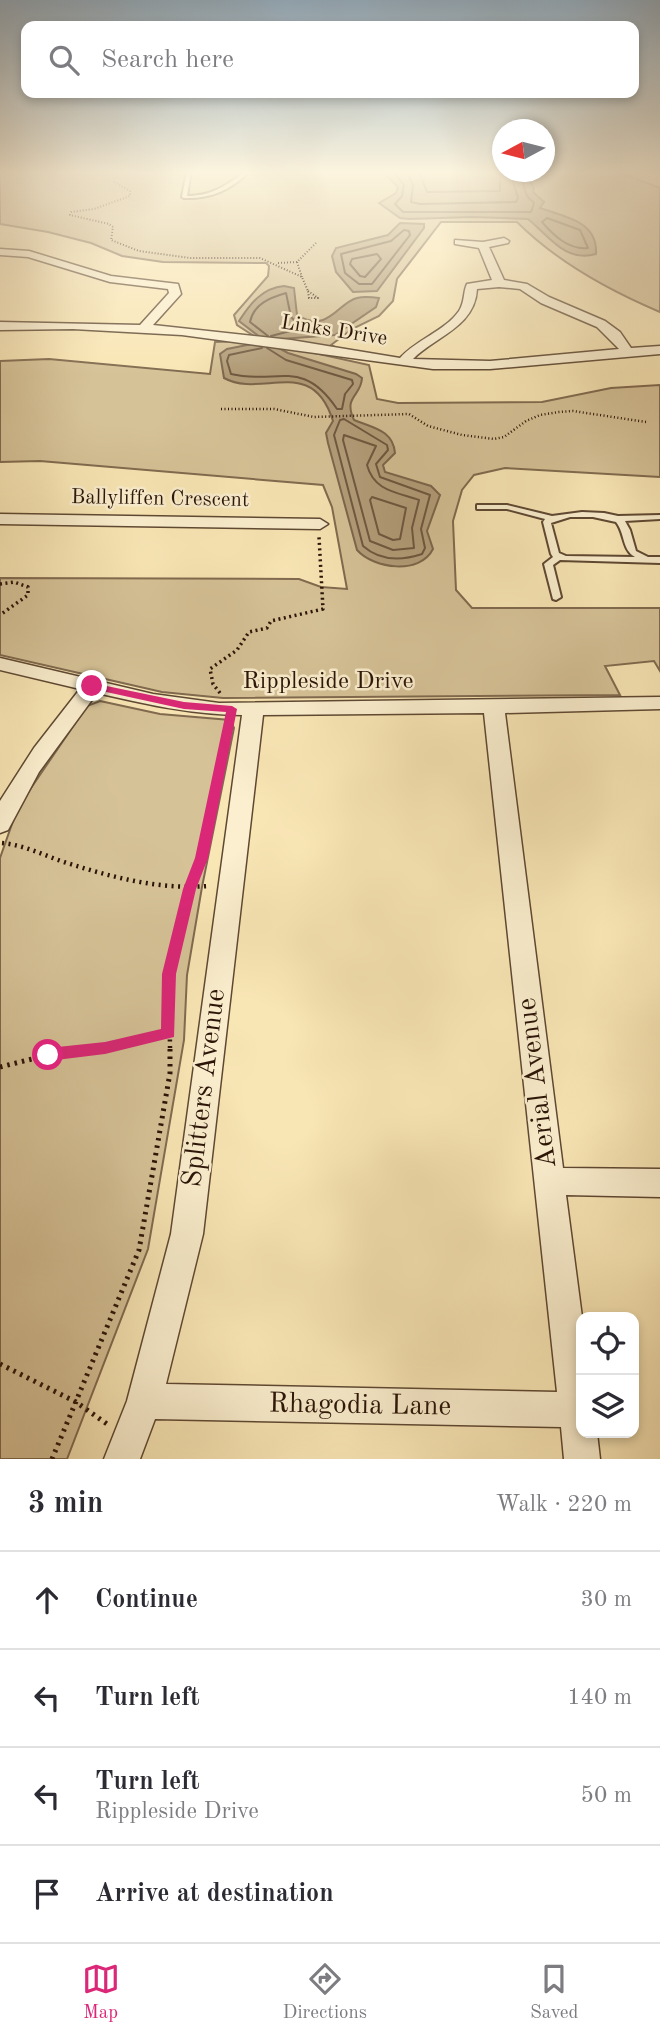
<!DOCTYPE html>
<html lang="en">
<head>
<meta charset="utf-8">
<style>
	:root { --surface:#fff; --page:#f2f2f3; --text:#2b2b33; --muted:#7c7c81; --line:#e1e1e2; --accent:#db2777 }
	body { margin:0; font-family:"Old Standard TT",serif; background:var(--page); color:var(--text) }
	.controls { position:absolute; right:21px; bottom:21px; display:grid; overflow:hidden; border-radius:14px; box-shadow:0 4px 10px #0003 }
	.controls button { width:63px; height:63px; display:grid; place-items:center; padding:0; border:0; border-bottom:2px solid var(--line); background:var(--surface); color:var(--text); font:35px sans-serif }
	.compass { position:absolute; left:492px; top:119px; width:63px; height:63px; border-radius:50%; background:var(--surface); box-shadow:0 4px 10px #0003; rotate:263deg }
	.stop { position:absolute; width:21px; height:21px; margin:-16px; border:5px solid #db2777; border-radius:50%; background:#fff }
	.stop.end { background:#db2777; border-color:#fff; box-shadow:0 2px 7px #0008 }
	.list { margin:0; padding:0; list-style:none }
	h2 { display:flex; justify-content:space-between; align-items:center; height:91px; margin:0; padding:0 28px; font-size:30px }
	h2 small { font-size:23px; font-weight:400; color:var(--muted) }
	.list li { display:grid; grid-template-columns:46px 1fr auto; gap:21px; align-items:center; box-sizing:border-box; height:98px; padding:0 28px; border-top:2px solid var(--line) }
	.list b { display:block; font-size:26px; white-space:nowrap }
	.list p { margin:0; font-size:23px; white-space:nowrap; color:var(--muted) }
	.list em { font-size:23px; font-style:normal; color:var(--muted) }
	.icon { flex:none; width:38px; height:38px; fill:none; stroke:currentColor; stroke-width:2; stroke-linecap:round; stroke-linejoin:round }
	.map { position:relative; flex:none; width:660px; height:1459px; overflow:hidden }
	.search { position:absolute; background:var(--surface); box-shadow:0 4px 10px #0003; left:21px; right:21px; top:21px; height:77px; display:flex; align-items:center; gap:18px; box-sizing:border-box; padding:0 24px; border-radius:14px; color:var(--muted); font-size:26px }
	.sheet { height:483px; background:var(--surface) }
	nav { display:flex; justify-content:space-around; align-items:center; box-sizing:border-box; height:98px; border-top:2px solid var(--line); background:var(--surface); font-size:19px; color:var(--muted) }
	nav a { display:grid; justify-items:center; gap:4px }
	nav .on { color:var(--accent) }
	.map>svg:first-child { display:block }
</style>
</head>
<body>
<div class="map">
<svg width="660" height="1459" viewBox="0 0 660 1459">
	<rect width="100%" height="100%" fill="#f9e6b5"/>
	<filter id="stains"><feTurbulence type="fractalNoise" baseFrequency=".00286" numOctaves="4"/><feColorMatrix values="0 0 0 0 .2 0 0 0 0 .09 0 0 0 0 .02 0 0 0 .5 -.17"/></filter>
	<radialGradient id="worn" r=".72"><stop offset=".6" stop-color="#630" stop-opacity="0"/><stop offset="1" stop-color="#630" stop-opacity=".3"/></radialGradient>
	<path fill="#d6c297" stroke="#806a4f" stroke-width="2" d="M0,171H616L660,188V312C608,290 557,262 517,222H441L397,279L393,301L379,316L352,329L331,345L341,350L278,345L369,365L377,399L398,403L542,402L611,388L660,385V477L505,468L474,475L462,490L453,521L456,590L472,608H660V671L654,661L605,666L620,695L223,698L162,692L0,655V578L299,579L321,587L347,589L332,507L323,485L40,461L0,462V361L49,359L210,374L215,342L248,341L254,336L237,325L234,315L268,276L269,266L266,263L163,262L122,256L91,243L48,232L0,224Z
		M100,701L160,714L230,720L234,728L202,887L187,975L184,1040L148,1249L67,1459H0V858L18,807L87,706Z"/>
	<path fill="#b39e7a" stroke="#7c664c" stroke-width="2" d="M382,171L525,172L534,188L533,192L544,202L540,208C565,217 598,221 596,254C565,263 549,236 528,219L472,217L409,219L400,218L379,203L396,193L398,187Z
		M400,223L424,224V228L377,291L353,292L336,272L332,256L336,248L388,235Z
		M284,286L294,288L297,315C329,334 337,303 357,298C364,296 372,297 379,298L376,307L335,335L281,339L273,345L288,353L356,374L362,378C361,397 343,396 354,420C373,428 393,430 395,453L383,465L385,472L431,486L440,495L427,531L433,549C420,575 374,569 357,550L328,443L326,433L333,421C312,354 262,399 224,378L220,354L227,349L257,343L261,338L239,321C250,304 262,288 284,286Z"/>
	<g fill="none" stroke-linecap="round" stroke-linejoin="round">
		<path stroke="#6e5840" stroke-width="2" d="M393,171L404,185L402,196L395,204L403,212H531L534,203L527,196L519,172
			M406,171L413,185L411,202L420,204L516,202L518,198L510,172
			M419,171L427,192L500,191V171
			M547,218L580,230L588,248C569,250 554,236 542,222Z
			M404,230L409,231L410,235L372,284H359L345,273L341,254L391,241Z
			M377,254L381,259L365,277L360,276L350,264L352,259Z
			M268,336L250,322C254,304 269,298 286,293L291,317L302,328L271,336
			M262,348L229,355L227,361L231,374C278,385 302,357 337,409H342L345,394L353,384L352,380L286,360L267,348
			M344,419L387,445L388,450L376,464L380,477L430,495L421,529L425,548L422,554C401,561 380,561 363,546L334,435L340,420Z
			M344,435L376,446L367,465C374,491 396,492 419,500L412,528L414,548L393,550L370,541L343,440Z
			M372,497L406,508L400,539L393,540L379,534L370,500Z"/>
		<g stroke="#5e4832" stroke-width="4">
			<path id="lane" d="M187,171H191L187,196C210,196 224,187 242,174L240,171H244L247,174C228,191 210,199 184,198L182,197Z
				M477,505H507L552,516L582,512L604,513L618,516L660,515V519L625,521L630,530L636,551L648,557H660V563L560,560L553,565L561,597L556,600L553,599L544,564L553,557L551,554L543,522L545,519L507,509H477ZM570,517H593L616,522C625,533 622,550 635,557L566,556L559,553L551,523Z"/>
		</g>
		<g stroke="#5e4832" stroke-width="3">
			<path id="street" d="M504,238L509,241L508,243L489,247L504,280L527,284L549,297L605,321L620,332L631,348L660,346V354L490,369H433L182,335L73,329L0,330V322L140,325L169,293L168,289L110,282L28,257L0,255V249L29,251L111,276L178,284L181,294L153,325L291,340L400,358C417,339 445,331 459,311C465,302 463,292 467,284L492,280L479,248L455,244V240L483,242ZM499,287L520,289L541,303L597,327L619,349L490,361L413,359C436,336 475,327 477,289Z
				M0,514L320,519L328,524L320,529L0,524Z
				M0,658L153,694L219,703L660,697V709L505,713L563,1168L660,1169V1197L566,1195L582,1317L581,1433H597L600,1459H564L561,1427L155,1419L140,1459H104L127,1401L171,1234L242,715C193,715 145,704 97,693L39,772L8,830L0,833V801L34,748L80,689L0,670ZM484,713L557,1392L166,1384L203,1234L263,715Z"/>
		</g>
		<path stroke="#2a1307" stroke-width="2" stroke-dasharray="1 2" stroke-linecap="butt" d="M114,182L130,191V196L94,209L71,212L70,215L109,224L113,227L111,240L139,251L190,258H260L302,277L308,291
			M297,262L302,277
			M278,263L297,262L317,242
			M308,291L318,298H309Z"/>
		<path stroke="#2a1307" stroke-width="2.5" stroke-dasharray="1 2.5" stroke-linecap="butt" d="M221,409H274L314,417L409,414L428,426L462,435L494,439L504,437L526,421L540,415L559,412L573,411L646,422"/>
		<path stroke="#2a1307" stroke-width="3.5" stroke-dasharray="2 3.5" stroke-linecap="butt" d="M0,584L14,582L28,587V595L0,615
			M220,693L213,684L210,669L237,650L249,632L267,628L271,621L323,609L319,537
			M227,734L229,724"/>
		<path stroke="#2a1307" stroke-width="4.5" stroke-dasharray="2 4.5" stroke-linecap="butt" d="M2,843C24,845 43,855 64,862C111,877 159,890 208,886
			M105,1048L168,1033
			M170,1048L169,974L189,889L202,858L227,732"/>
		<path stroke="#2a1307" stroke-width="5" stroke-dasharray="2.5 5" stroke-linecap="butt" d="M0,1067L48,1055L112,1046
			M0,1364L76,1402L107,1424
			M52,1459L139,1250L170,1073V1046"/>
		<use href="#lane" fill="#fbefcf" fill-rule="evenodd"/>
		<use href="#street" fill="#fbefcf" fill-rule="evenodd"/>
	</g>
	<linearGradient id="sky" x2="0" y2="1"><stop stop-color="#93abbc"/><stop offset="0.46" stop-color="#fcf4de"/><stop offset="1" stop-color="#fcf4de" stop-opacity="0"/></linearGradient>
	<rect width="660" height="375" fill="url(#sky)"/>
	<path fill="#db2777" d="M92,683L184,702L232,706L237,709L208,858L196,889L176,974L174,1037L105,1054L48,1061L40,1055L48,1048L105,1042L161,1029L162,974L183,889L195,858L226,712L184,709L88,688L86,686Z"/>
	<g text-anchor="middle" dominant-baseline="central" stroke-width="5" stroke-linejoin="round" paint-order="stroke">
		<g font-size="21" fill="#2a1307" stroke="#fbefcf">
			<text transform="translate(334 331) rotate(9)">Links Drive</text>
			<text transform="translate(160 499) rotate(1)">Ballyliffen Crescent</text>
		</g>
		<g font-size="24" fill="#2a1307" stroke="#fbefcf">
			<text x="328" y="682">Rippleside Drive</text>
		</g>
		<g font-size="28" fill="#2a1307" stroke="#fbefcf">
			<text transform="translate(538 1083) rotate(-97)">Aerial Avenue</text>
			<text transform="translate(205 1088) rotate(-83)">Splitters Avenue</text>
			<text transform="translate(360 1406) rotate(1)">Rhagodia Lane</text>
		</g>
	</g>
	<rect width="100%" height="100%" filter="url(#stains)"/>
	<rect width="100%" height="100%" fill="url(#worn)"/>
</svg>
<div class="controls">
<button><svg class="icon" aria-label="locate" viewBox="0 0 24 24"><circle cx="12" cy="12" r="6"/><path d="M12 2v4M12 18v4M2 12h4M18 12h4"/></svg></button>
<button><svg class="icon" aria-label="layers" viewBox="0 0 24 24"><path d="M12 4l9 5-9 5-9-5zM3 14l9 5 9-5"/></svg></button>
</div>
<svg class="compass" viewBox="-18 -18 36 36"><path d="M0-13l5 13h-10z" fill="#e53935"/><path d="M0 13l5-13h-10z" fill="#7c7c81"/></svg>
<div class="stop" style="left:48px;top:1055px"></div>
<div class="stop end" style="left:92px;top:686px"></div>
<div class="search"><svg class="icon" aria-label="search" viewBox="0 0 24 24"><circle cx="10" cy="10" r="6"/><path d="M15 15l6 6"/></svg>Search here</div>
</div>
<section class="sheet">
<h2>3 min<small>Walk · 220 m</small></h2>
<ul class="list">
<li><svg class="icon" aria-label="ahead" viewBox="0 0 24 24"><path d="M12 20V5M6 11l6-6 6 6"/></svg><div><b>Continue</b></div><em>30 m</em></li>
<li><svg class="icon" aria-label="left" viewBox="0 0 24 24"><path d="M17 20v-9H6M10 6l-5 5 5 5"/></svg><div><b>Turn left</b></div><em>140 m</em></li>
<li><svg class="icon" aria-label="left" viewBox="0 0 24 24"><path d="M17 20v-9H6M10 6l-5 5 5 5"/></svg><div><b>Turn left</b><p>Rippleside Drive</p></div><em>50 m</em></li>
<li><svg class="icon" aria-label="arrive" viewBox="0 0 24 24"><path d="M6 21V4h12l-3 4 3 4H6"/></svg><div><b>Arrive at destination</b></div></li>
</ul>
</section>
<nav>
<a class="on"><svg class="icon" aria-label="map" viewBox="0 0 24 24"><path d="M3 6l6-2 6 2 6-2v14l-6 2-6-2-6 2zM9 4v14M15 6v14"/></svg>Map</a>
<a><svg class="icon" aria-label="directions" viewBox="0 0 24 24"><path d="M12 3l9 9-9 9-9-9zM9 14v-3h6M13 9l2 2-2 2"/></svg>Directions</a>
<a><svg class="icon" aria-label="saved" viewBox="0 0 24 24"><path d="M7 4h10v16l-5-4-5 4z"/></svg>Saved</a>
</nav>
</body>
</html>
